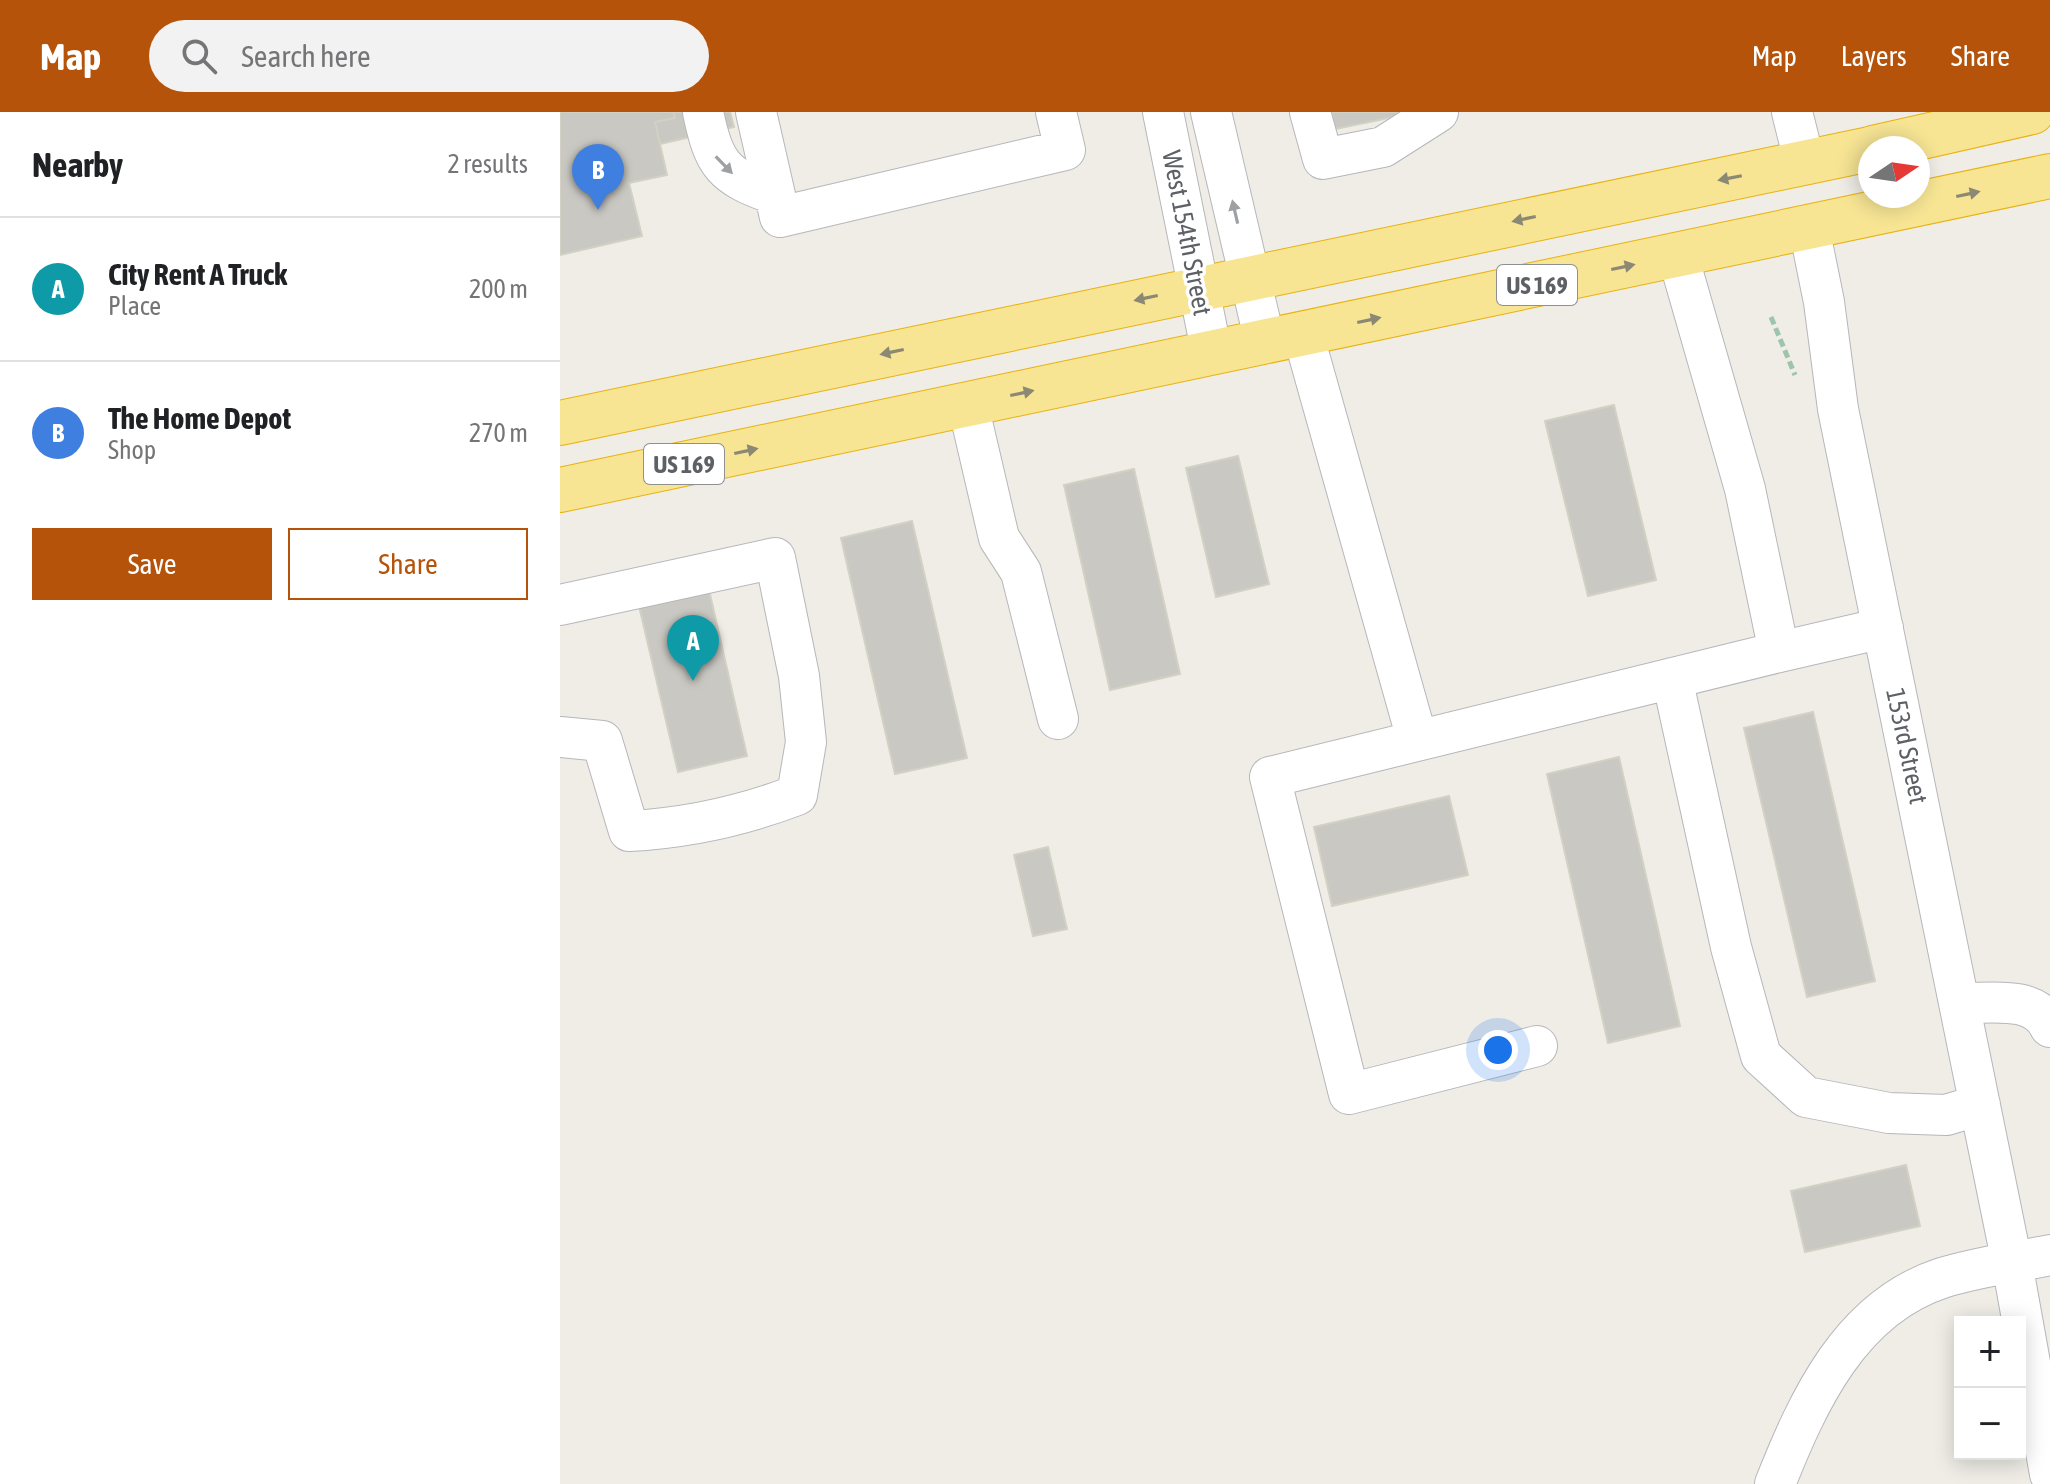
<!DOCTYPE html>
<html lang="en">
<head>
<meta charset="utf-8">
<style>
	:root { --surface:#fff; --page:#f2f2f2; --text:#202124; --muted:#757577; --line:#e0e0e0; --accent:#b45309 }
	body { margin:0; font-family:"Asap Condensed",sans-serif; background:var(--page); color:var(--text) }
	.controls { position:absolute; right:24px; bottom:24px; display:grid; overflow:hidden; border-radius:0px; box-shadow:0 4px 20px #0003 }
	.controls button { width:72px; height:72px; display:grid; place-items:center; padding:0; border:0; border-bottom:2px solid var(--line); background:var(--surface); color:var(--text); font:40px sans-serif }
	.compass { position:absolute; left:1298px; top:24px; width:72px; height:72px; border-radius:50%; background:var(--surface); box-shadow:0 4px 20px #0003; rotate:77deg }
	.you { position:absolute; left:938px; top:938px; width:28px; height:28px; margin:-20px; border:6px solid #fff; border-radius:50%; background:#1a73e8; box-shadow:0 0 0 12px #1a73e833 }
	.badge { display:grid; place-items:center; width:52px; height:52px; border-radius:50%; background:var(--accent); color:#fff; font-size:26px; font-weight:700 }
	.pin { position:absolute; translate:-50% -66px; filter:drop-shadow(0 2px 4px #0008) }
	.pin::after { content:''; position:absolute; top:42px; width:28px; height:24px; background:inherit; clip-path:polygon(0 0,100% 0,50% 100%) }
	.list { margin:0; padding:0; list-style:none }
	h2 { display:flex; justify-content:space-between; align-items:center; height:104px; margin:0; padding:0 32px; font-size:34px }
	h2 small { font-size:26px; font-weight:400; color:var(--muted) }
	.list li { display:grid; grid-template-columns:52px 1fr auto; gap:24px; align-items:center; box-sizing:border-box; height:144px; padding:0 32px; border-top:2px solid var(--line) }
	.list b { display:block; font-size:30px; white-space:nowrap }
	.list p { margin:0; font-size:26px; white-space:nowrap; color:var(--muted) }
	.list em { font-size:26px; font-style:normal; color:var(--muted) }
	.actions { display:flex; gap:16px; padding:24px 32px }
	.actions a { flex:1; padding:18px 0; border:2px solid var(--accent); border-radius:0px; text-align:center; font-size:28px; color:var(--accent) }
	.actions .main { background:var(--accent); color:#fff }
	.icon { flex:none; width:44px; height:44px; fill:none; stroke:currentColor; stroke-width:2; stroke-linecap:round; stroke-linejoin:round }
	.map { position:relative; flex:none; width:1490px; height:1372px; overflow:hidden }
	header { display:flex; align-items:center; gap:48px; box-sizing:border-box; height:112px; padding:0 40px; background:var(--accent); color:#fff }
	header strong { font-size:38px }
	nav { display:flex; gap:44px; margin-inline-start:auto; font-size:28px }
	.search { width:560px; height:72px; background:var(--page); display:flex; align-items:center; gap:20px; box-sizing:border-box; padding:0 28px; border-radius:44px; color:var(--muted); font-size:30px }
	main { display:flex }
	aside { flex:1; background:var(--surface) }
	.map>svg:first-child { display:block }
</style>
</head>
<body>
<header>
<strong>Map</strong>
<div class="search"><svg class="icon" aria-label="search" viewBox="0 0 24 24"><circle cx="10" cy="10" r="6"/><path d="M15 15l6 6"/></svg>Search here</div>
<nav><a>Map</a><a>Layers</a><a>Share</a></nav>
</header>
<main>
<aside>
<h2>Nearby<small>2 results</small></h2>
<ul class="list">
<li><span class="badge" style="background:#0f9aa8">A</span><div><b>City Rent A Truck</b><p>Place</p></div><em>200 m</em></li>
<li><span class="badge" style="background:#3f7fe0">B</span><div><b>The Home Depot</b><p>Shop</p></div><em>270 m</em></li>
</ul>
<div class="actions"><a class="main">Save</a><a>Share</a></div>
</aside>
<div class="map">
<svg width="1490" height="1372" viewBox="0 0 1490 1372">
	<rect width="100%" height="100%" fill="#efede6"/>
	<path fill="#cac8c2" stroke="#d3d0c4" stroke-width="2" d="M0,0H113L115,6L95,10L107,63L69,71L82,124L0,143Z
		M113,0H170L174,15L100,32L95,10L115,6Z
		M772,0H842L843,3L775,17Z
		M1054,293L1096,468L1028,484L985,309Z
		M678,344L709,472L656,485L626,356Z
		M574,357L620,562L550,578L504,373Z
		M352,409L407,646L335,662L281,426Z
		M149,478L187,644L118,660L79,494Z
		M1253,600L1315,869L1247,885L1184,616Z
		M1059,645L1120,914L1048,931L987,662Z
		M889,684L908,763L772,794L754,715Z
		M488,735L507,817L473,824L454,743Z
		M1346,1053L1360,1114L1245,1140L1231,1079Z"/>
	<g fill="none" stroke-linecap="round" stroke-linejoin="round">
		<g stroke="#b6b7bc" stroke-width="42">
			<path id="minor" d="M143,0C154,52 162,64 214,82
				M196,0L220,105L505,38L496,0
				M603,0L652,242
				M651,0L705,230
				M750,0L763,47L823,35L878,0
				M1232,0L1245,52
				M1249,116L1264,190L1278,297L1452,1151L1490,1362
				M743,222L857,627
				M408,293L439,426L461,460L498,607
				M0,493L215,446L239,564L246,630L237,683C182,704 129,716 69,719L42,629L0,625
				M1219,540L1323,516
				M1112,566L1171,835L1201,944L1246,985L1329,1001L1386,1003L1420,993
				M1399,891C1430,892 1475,882 1490,915
				M977,934L789,982L710,665L1219,540L1185,377L1118,144
				M1215,1372C1248,1289 1290,1196 1382,1166C1417,1155 1455,1150 1490,1143"/>
		</g>
		<g stroke="#e8b20d" stroke-width="46">
			<path id="highway" d="M1313,36L1472,0
				M0,311L1310,37
				M0,378L1490,64"/>
		</g>
		<path stroke="#9dc5ac" stroke-width="5" stroke-dasharray="8 4" stroke-linecap="butt" d="M1211,205L1235,263"/>
		<use href="#minor" stroke="#fff" stroke-width="40"/>
		<use href="#highway" stroke="#f7e594" stroke-width="44"/>
	</g>
	<defs><path id="oneway-solid" d="M-6-.8H1V-3.2L6.5 0L1 3.2V.8H-6Z" transform="scale(2)"/></defs>
	<g fill="#9ea0a3">
		<use href="#oneway-solid" transform="translate(164 53) rotate(46)"/>
		<use href="#oneway-solid" transform="translate(675 100) rotate(-103)"/>
	</g>
	<g fill="#8b8873">
		<use href="#oneway-solid" transform="translate(1170 66) rotate(169)"/>
		<use href="#oneway-solid" transform="translate(1408 82) rotate(-12)"/>
		<use href="#oneway-solid" transform="translate(964 107) rotate(168)"/>
		<use href="#oneway-solid" transform="translate(1063 155) rotate(-12)"/>
		<use href="#oneway-solid" transform="translate(586 186) rotate(168)"/>
		<use href="#oneway-solid" transform="translate(809 208) rotate(-12)"/>
		<use href="#oneway-solid" transform="translate(332 240) rotate(168)"/>
		<use href="#oneway-solid" transform="translate(462 281) rotate(-12)"/>
		<use href="#oneway-solid" transform="translate(186 339) rotate(-12)"/>
	</g>
	<g text-anchor="middle" dominant-baseline="central" stroke-width="7" stroke-linejoin="round" paint-order="stroke">
		<g fill="#fff" stroke="#8e9093" stroke-width="2">
			<rect x="937" y="153" width="80" height="40" rx="6"/>
			<rect x="84" y="332" width="80" height="40" rx="6"/>
		</g>
		<g font-size="24" font-weight="bold" fill="#5d6065">
			<text x="977" y="173">US 169</text>
			<text x="124" y="352">US 169</text>
		</g>
		<g font-size="26" fill="#5d6065" stroke="#fff">
			<text transform="translate(627 121) rotate(79)">West 154th Street</text>
			<text transform="translate(1347 634) rotate(78)">153rd Street</text>
		</g>
	</g>
</svg>
<div class="controls">
<button>+</button>
<button>−</button>
</div>
<svg class="compass" viewBox="-18 -18 36 36"><path d="M0-13l5 13h-10z" fill="#e53935"/><path d="M0 13l5-13h-10z" fill="#757577"/></svg>
<div class="you"></div>
<div class="pin badge" style="left:133px;top:569px;background:#0f9aa8">A</div>
<div class="pin badge" style="left:38px;top:98px;background:#3f7fe0">B</div>
</div>
</main>
</body>
</html>
